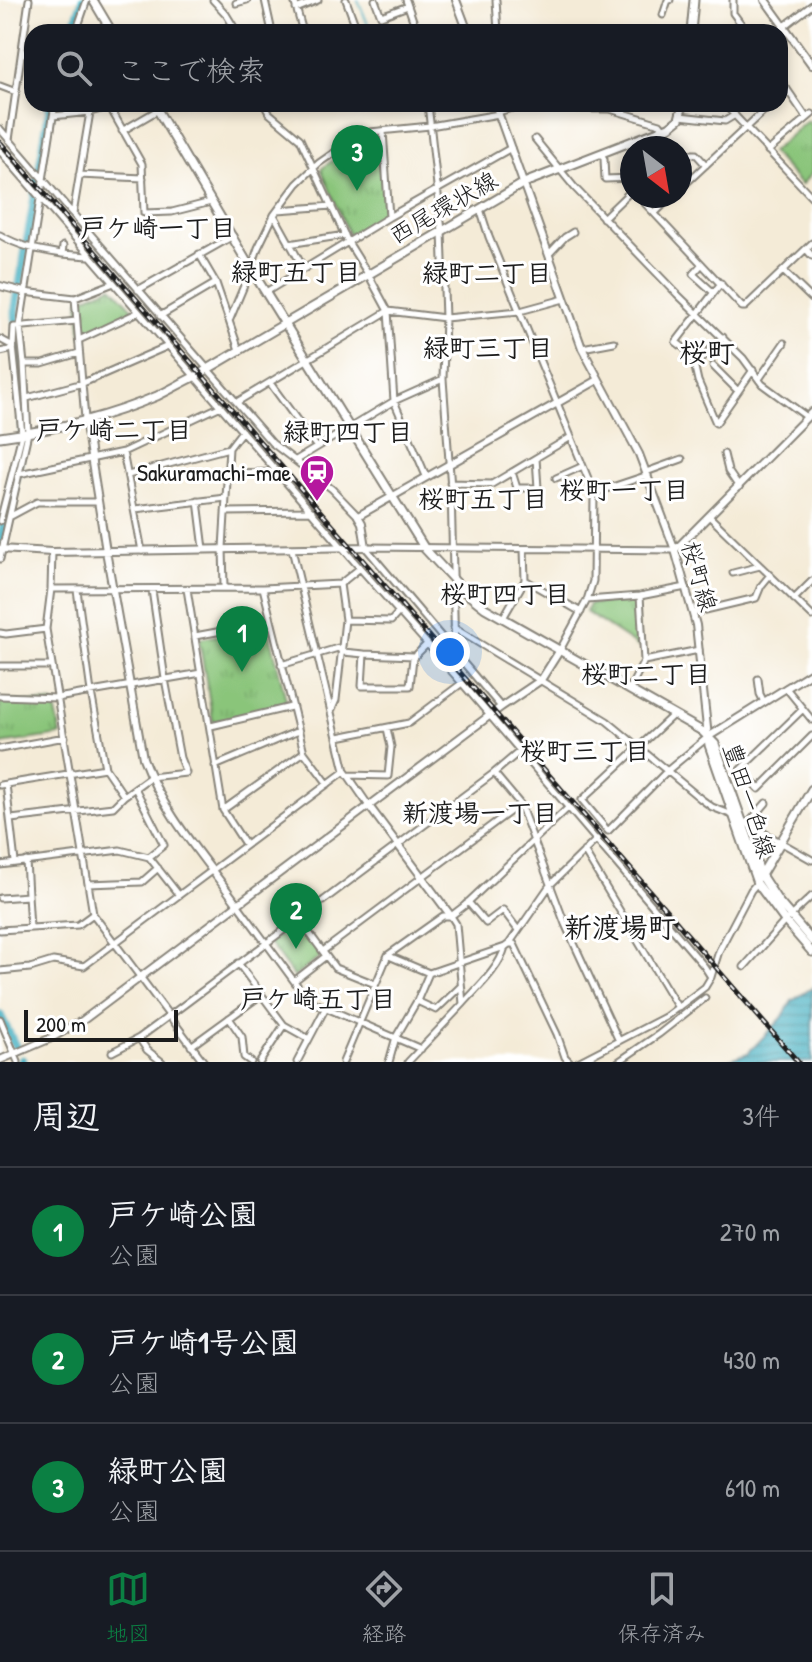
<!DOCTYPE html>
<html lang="ja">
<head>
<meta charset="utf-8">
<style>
	:root { --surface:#171b24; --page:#20242c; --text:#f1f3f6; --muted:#9ea1a6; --line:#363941; --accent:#0b8043 }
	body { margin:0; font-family:"Patrick Hand","Klee One",sans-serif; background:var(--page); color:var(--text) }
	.compass { position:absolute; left:620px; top:136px; width:72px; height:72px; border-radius:50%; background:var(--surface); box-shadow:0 4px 12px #0003; rotate:149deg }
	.scale { position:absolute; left:24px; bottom:20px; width:154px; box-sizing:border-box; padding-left:8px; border:4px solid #1c1c1c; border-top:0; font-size:22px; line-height:28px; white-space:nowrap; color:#1c1c1c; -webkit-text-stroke:6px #fff; paint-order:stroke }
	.you { position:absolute; left:450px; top:652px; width:28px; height:28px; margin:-20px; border:6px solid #fff; border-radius:50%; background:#1a73e8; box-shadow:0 0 0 12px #1a73e833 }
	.badge { display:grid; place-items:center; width:52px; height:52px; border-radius:50%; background:var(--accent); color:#fff; font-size:26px; font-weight:700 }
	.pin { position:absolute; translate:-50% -66px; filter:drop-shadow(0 2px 4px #0008) }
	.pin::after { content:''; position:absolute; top:42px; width:28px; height:24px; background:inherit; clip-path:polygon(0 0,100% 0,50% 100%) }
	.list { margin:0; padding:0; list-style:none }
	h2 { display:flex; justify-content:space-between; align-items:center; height:104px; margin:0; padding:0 32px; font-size:34px }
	h2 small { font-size:26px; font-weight:400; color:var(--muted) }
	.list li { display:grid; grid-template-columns:52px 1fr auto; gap:24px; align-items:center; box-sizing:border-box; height:128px; padding:0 32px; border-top:2px solid var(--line) }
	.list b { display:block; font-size:30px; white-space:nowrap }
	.list p { margin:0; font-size:26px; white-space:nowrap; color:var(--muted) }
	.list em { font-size:26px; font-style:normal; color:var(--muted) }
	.icon { flex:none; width:44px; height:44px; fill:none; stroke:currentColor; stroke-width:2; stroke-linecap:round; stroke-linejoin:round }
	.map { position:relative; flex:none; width:812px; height:1062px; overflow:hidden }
	.search { position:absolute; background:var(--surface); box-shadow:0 4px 12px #0003; left:24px; right:24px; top:24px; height:88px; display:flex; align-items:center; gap:20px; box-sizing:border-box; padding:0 28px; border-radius:24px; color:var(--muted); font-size:30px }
	.sheet { height:488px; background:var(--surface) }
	nav { display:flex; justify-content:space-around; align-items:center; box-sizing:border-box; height:112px; border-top:2px solid var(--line); background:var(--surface); font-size:22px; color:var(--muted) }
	nav a { display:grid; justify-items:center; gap:4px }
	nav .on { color:var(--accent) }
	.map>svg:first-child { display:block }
</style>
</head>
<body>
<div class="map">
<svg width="812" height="1062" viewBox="0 0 812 1062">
	<defs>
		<pattern id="park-tufts" width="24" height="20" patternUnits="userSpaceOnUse" patternTransform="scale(2)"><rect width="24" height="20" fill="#8ac57a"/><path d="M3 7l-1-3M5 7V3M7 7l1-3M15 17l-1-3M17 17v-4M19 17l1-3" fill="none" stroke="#76a969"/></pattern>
		<pattern id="water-rules" width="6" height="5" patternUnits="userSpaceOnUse" patternTransform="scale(2)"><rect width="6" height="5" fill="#41adbf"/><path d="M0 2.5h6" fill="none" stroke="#368c9a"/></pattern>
	</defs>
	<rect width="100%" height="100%" fill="#fff"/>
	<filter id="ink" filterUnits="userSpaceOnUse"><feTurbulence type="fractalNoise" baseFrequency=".0125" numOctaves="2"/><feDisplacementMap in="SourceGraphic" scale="16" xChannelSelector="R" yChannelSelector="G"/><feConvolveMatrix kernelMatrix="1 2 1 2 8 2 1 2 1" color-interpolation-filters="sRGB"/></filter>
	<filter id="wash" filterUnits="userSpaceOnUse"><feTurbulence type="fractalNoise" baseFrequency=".006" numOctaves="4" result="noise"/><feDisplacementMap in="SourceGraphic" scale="32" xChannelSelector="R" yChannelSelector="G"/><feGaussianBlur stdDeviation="1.8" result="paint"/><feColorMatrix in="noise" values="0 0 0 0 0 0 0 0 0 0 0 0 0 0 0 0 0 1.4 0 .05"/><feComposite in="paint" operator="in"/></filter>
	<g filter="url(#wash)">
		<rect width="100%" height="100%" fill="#f4ebd7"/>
		<path fill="url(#park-tufts)" stroke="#53704b" stroke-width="2" d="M808,120L812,127V173L801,185L771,152Z
			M370,137H380L384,214L349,235L321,169L359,141Z
			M112,286L135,311L81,336L79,300Z
			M636,601L639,647L586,612L589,604Z
			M268,626L287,704L213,722L199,639Z
			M0,701L54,703L61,735L0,744Z
			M297,921L323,955L294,977L269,943Z"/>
		<path fill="url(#water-rules)" stroke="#2e646e" stroke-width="2" d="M812,988V1062H722L748,1053L782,1018L792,1001Z"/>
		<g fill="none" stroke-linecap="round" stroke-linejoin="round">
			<path stroke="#41adbf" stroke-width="2" d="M358,0L369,27L368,32
				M357,115L358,104"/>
			<path stroke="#41adbf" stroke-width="9" d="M72,32L83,0
				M0,544L24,437L20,370L17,345L16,307L51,104
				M0,1015L16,1048
				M22,1060V1062"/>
		</g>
	</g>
	<g filter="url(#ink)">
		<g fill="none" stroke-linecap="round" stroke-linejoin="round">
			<g stroke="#88847a" stroke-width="9">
				<path id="minor" d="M213,0L226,14L237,32
					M265,0L272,32
					M294,0L303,32
					M346,0L357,30L352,32
					M375,0L381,16L408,6
					M406,0L417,32
					M496,0L498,32
					M733,0V13L747,32
					M236,3L247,0
					M296,9L318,0
					M663,15L668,0H670
					M76,32L87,0
					M777,32L812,5
					M22,52L32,58
					M780,79L806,117
					M0,86L16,92
					M780,95L787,89
					M108,104L142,164L144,213L172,212L211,202
					M264,104L269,113L300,139L348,242L368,274L388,311L394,401L426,476
					M428,104L442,231L445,318L443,379L451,488L455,654
					M724,104L812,197
					M90,112L73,214L272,443L332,489L358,516
					M498,112L512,108L610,109L660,124L664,129
					M53,116L90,112L109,107
					M680,116L725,121L735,115
					M0,129L72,213
					M122,131L158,110
					M383,131L389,217
					M535,139L575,188L677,294L743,358L762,384L807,417
					M9,140L29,0
					M0,151L360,568L462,683L704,966L711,977
					M768,151L812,114
					M601,153L604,159L605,179L632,178
					M680,154H696L706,165
					M79,175L143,178
					M680,189L771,104
					M638,196L742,307H745L812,243
					M480,209L489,237L594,493L593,581L587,600L560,650
					M278,210L332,206
					M655,213L672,196
					M274,215L304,269
					M603,218L632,190
					M0,235C20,247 39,250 62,254L63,246
					M289,244L345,235
					M806,249L812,256
					M62,254L89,256
					M199,254L216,283L239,350
					M549,254L565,237L573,232
					M702,264L693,274L713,292
					M783,271L812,299
					M721,283L676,342L684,348L693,359L698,381L716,423L753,370
					M138,290L233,236
					M24,292L75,298L114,283
					M266,292L389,217L511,148
					M75,298L85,419
					M160,316L216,283
					M230,319L251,269L258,248L274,215L297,184L319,163L358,136L370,132L430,126L499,114
					M0,339L13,346L22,434L0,521
					M79,340L139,312
					M582,348L614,342
					M0,352L9,350L13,346L14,327L77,321
					M24,364H42L79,353
					M695,365L723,337
					M713,366L738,391
					M759,379L784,343
					M270,383L316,446
					M27,398L83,383L168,346
					M237,402L388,311L445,318L520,311L564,299
					M123,452L142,551
					M724,454L728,471L739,487
					M296,460L394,401L443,379
					M512,472L517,488H538L536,458
					M646,472L682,459
					M227,473L278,472
					M19,474L123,452L221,406
					M128,475L229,448
					M556,478L583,466
					M450,483L492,484L571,437
					M594,493L648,475
					M198,501L204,549
					M135,509L226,498
					M225,512L312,511
					M11,516L37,502H98
					M710,517L812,616
					M366,547L675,550
					M366,548L501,707
					M292,549L345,771L369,806
					M52,552L51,589L46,629L93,914L204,1062
					M0,559L28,433L24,364L20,326L55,104
					M733,573L760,566
					M525,580L581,612
					M224,587L223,548L229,448L242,431
					M263,588L304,752L328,784
					M51,589L263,588L340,584L360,568
					M187,589L223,810L245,844
					M77,590L91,692L105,768L124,796
					M794,599L812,581
					M587,600L640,596L686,587
					M693,613L756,598L761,586L770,575
					M503,618L525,580L524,549
					M345,620L391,621L399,612
					M454,628L607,721L701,799L712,807L735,816
					M0,633L6,634L46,629
					M195,636L270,622
					M414,656L364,654L362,686H410L413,658L427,644
					M644,661L699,650
					M281,665L338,648L343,652L364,654
					M0,666H51
					M758,679L760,694L764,702
					M786,688L812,720
					M629,690L644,661L640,596
					M0,696L57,698L201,673
					M332,709L336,700L345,620L340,584
					M803,709L740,770L759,789L812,736
					M673,715L582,800L608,831L667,771L708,737
					M211,726L291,707
					M338,737L409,723L462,683
					M0,749L65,737
					M215,766L298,731
					M494,773L520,804L565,924L619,1041
					M348,775L388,776L391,747L387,728
					M6,784L15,862
					M0,785L105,768
					M135,788L164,845L149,857
					M223,810L304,752
					M11,819L113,807L124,796L150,777L186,773L180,758L165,679L152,590
					M743,821L812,860
					M748,824L766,803
					M584,851L678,1008
					M26,861L30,928
					M0,865L120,850L149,857L178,894
					M88,884L142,882L158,868
					M0,898L28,896
					M468,902L486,923L503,910L518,930
					M238,905L308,1000L421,1049
					M298,918L335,968L375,984
					M0,930L78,925L93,914
					M509,944H514L557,1034L565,1057L570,1062
					M323,951L520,804
					M389,956L429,973L505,947
					M238,963L284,1025L309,1039
					M744,967L785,921L812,896
					M0,971L30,968L53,961L84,966L345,771
					M294,981L326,956
					M417,1001L436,1010L461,986
					M463,1004C478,987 499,969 505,947L509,944L550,885L597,839
					M229,1018L242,1037L244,1057L251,1062
					M0,1019L18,1062
					M139,1038L147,1050L162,1062
					M191,1046L261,995
					M112,1052L139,1038L169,1016L494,773L520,751
					M260,1062L284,1025
					M297,1062L325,1009
					M343,1062L388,955L443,916H451L464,906L569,807
					M389,1062L396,1037L417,1001L429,973
					M408,1062L463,1004L456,924L451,916
					M578,1062L665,1017L705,987L711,977L719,951L751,890L757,883
					M618,1062L659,1034L705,998"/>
			</g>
			<g stroke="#88847a" stroke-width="10">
				<path id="tertiary" d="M456,0L468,32
					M765,0L812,65
					M495,104L582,348L639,454L675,550L696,625L708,737L812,672
					M0,286L24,292
					M85,419L106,551L143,758C163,813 204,858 238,905
					M0,549L52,552L366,547L362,523L358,516L598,380
					M675,550L812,412
					M369,806L451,916
					M0,1060L49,1039L82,1021L501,707L541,680L560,650"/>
			</g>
			<g stroke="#88847a" stroke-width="11">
				<path id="secondary" d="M691,32L694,0
					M0,437C53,430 108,417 157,396C170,390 183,382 196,376L524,183L669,127L679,119L683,104
					M760,877L812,789"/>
			</g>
			<g stroke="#88847a" stroke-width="11">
				<path id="primary" d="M93,0L112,32
					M154,104L251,269L425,549L466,593L485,608L702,731L715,744L761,875L778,901L812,941
					M708,738L709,745L757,883L785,921L812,952"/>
			</g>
			<use href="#minor" stroke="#fff" stroke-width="5"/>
			<use href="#tertiary" stroke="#fff" stroke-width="6"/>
			<use href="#secondary" stroke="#fff" stroke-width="7"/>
			<use href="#primary" stroke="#fff" stroke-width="7"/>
			<g stroke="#1c1c1c" stroke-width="5">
				<path id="rail" d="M0,142L798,1062"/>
			</g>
			<use href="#rail" stroke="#fff" stroke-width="2" stroke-dasharray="6" stroke-linecap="butt"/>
		</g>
	</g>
	<defs>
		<g id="station-pin" transform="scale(1.8)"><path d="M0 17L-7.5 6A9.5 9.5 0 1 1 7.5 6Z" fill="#b5179e" stroke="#fff"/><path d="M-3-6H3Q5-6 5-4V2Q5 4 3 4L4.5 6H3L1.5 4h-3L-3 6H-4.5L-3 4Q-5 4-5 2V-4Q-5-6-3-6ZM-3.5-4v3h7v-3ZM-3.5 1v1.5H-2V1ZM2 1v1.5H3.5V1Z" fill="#fff"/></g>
	</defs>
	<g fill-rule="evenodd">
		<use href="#station-pin" x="317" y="472"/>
	</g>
	<g text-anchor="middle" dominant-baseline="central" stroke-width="6" stroke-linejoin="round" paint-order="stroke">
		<g font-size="24" fill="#1c1c1c" stroke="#fff">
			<text transform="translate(443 207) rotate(-30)">西尾環状線</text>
			<text transform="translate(700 576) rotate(74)">桜町線</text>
			<text transform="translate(750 800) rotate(72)">豊田一色線</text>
		</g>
		<g font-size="24" fill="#1c1c1c" stroke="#fff" text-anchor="end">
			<text x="291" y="472">Sakuramachi-mae</text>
		</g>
		<g font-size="26" font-weight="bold" fill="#1c1c1c" stroke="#fff">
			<text x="158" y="227">戸ケ崎一丁目</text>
			<text x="296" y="271">緑町五丁目</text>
			<text x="487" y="272">緑町二丁目</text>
			<text x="488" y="347">緑町三丁目</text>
			<text x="114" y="429">戸ケ崎二丁目</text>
			<text x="348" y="431">緑町四丁目</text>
			<text x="624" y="489">桜町一丁目</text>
			<text x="483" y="498">桜町五丁目</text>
			<text x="505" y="593">桜町四丁目</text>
			<text x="646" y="673">桜町二丁目</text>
			<text x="585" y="750">桜町三丁目</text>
			<text x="480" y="812">新渡場一丁目</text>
			<text x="318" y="998">戸ケ崎五丁目</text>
		</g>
		<g font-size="28" font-weight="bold" fill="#1c1c1c" stroke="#fff">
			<text x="707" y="352">桜町</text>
			<text x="620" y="927">新渡場町</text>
		</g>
	</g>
</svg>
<svg class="compass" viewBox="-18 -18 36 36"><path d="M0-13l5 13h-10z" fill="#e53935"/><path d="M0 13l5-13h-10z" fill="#9ea1a6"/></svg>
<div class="scale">200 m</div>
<div class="you"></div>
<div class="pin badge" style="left:242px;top:672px">1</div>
<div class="pin badge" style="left:296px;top:949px">2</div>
<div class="pin badge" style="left:357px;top:191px">3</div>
<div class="search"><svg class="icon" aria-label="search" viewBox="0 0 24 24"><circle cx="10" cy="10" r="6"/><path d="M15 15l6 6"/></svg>ここで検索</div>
</div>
<section class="sheet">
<h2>周辺<small>3件</small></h2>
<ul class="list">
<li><span class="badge">1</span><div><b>戸ケ崎公園</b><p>公園</p></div><em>270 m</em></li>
<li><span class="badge">2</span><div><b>戸ケ崎1号公園</b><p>公園</p></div><em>430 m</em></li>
<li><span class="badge">3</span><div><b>緑町公園</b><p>公園</p></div><em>610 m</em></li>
</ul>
</section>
<nav>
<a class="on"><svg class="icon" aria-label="map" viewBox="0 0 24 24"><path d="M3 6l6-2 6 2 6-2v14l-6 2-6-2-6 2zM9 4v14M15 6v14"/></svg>地図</a>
<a><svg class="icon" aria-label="directions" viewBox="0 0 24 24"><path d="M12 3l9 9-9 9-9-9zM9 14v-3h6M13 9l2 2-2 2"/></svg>経路</a>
<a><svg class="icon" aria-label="saved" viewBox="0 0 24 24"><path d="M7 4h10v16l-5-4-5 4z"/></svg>保存済み</a>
</nav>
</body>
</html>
